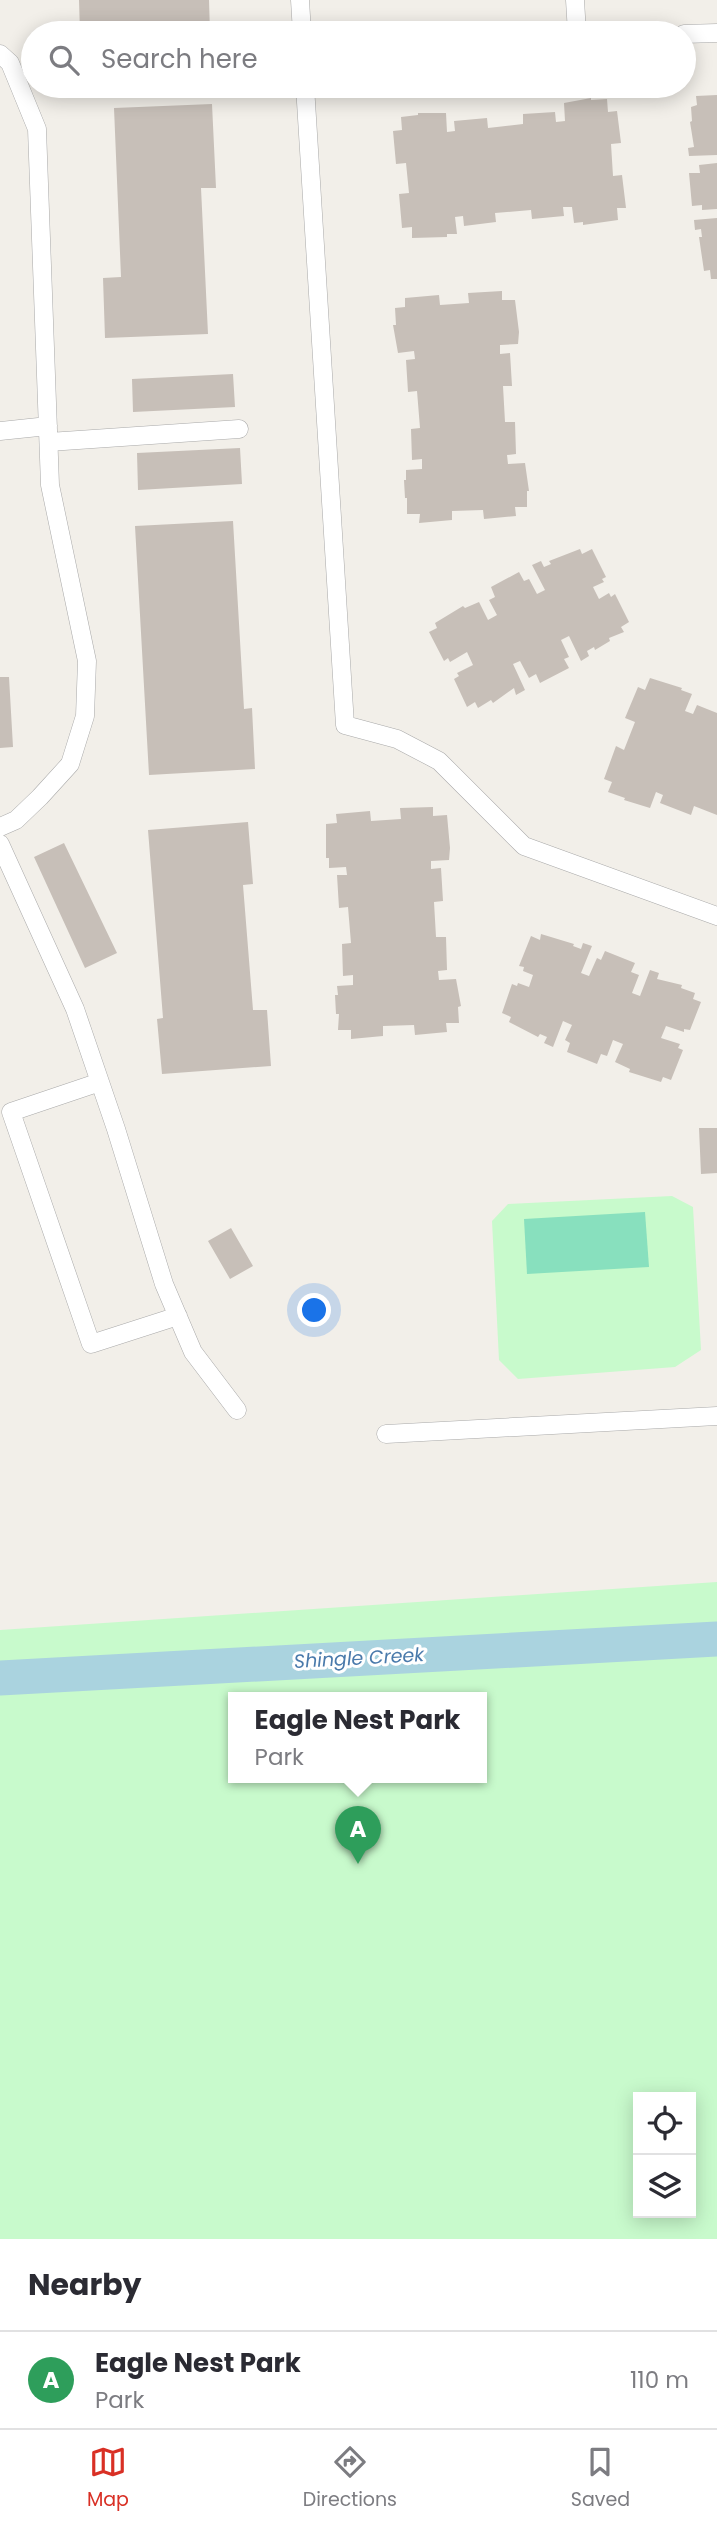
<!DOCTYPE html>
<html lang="en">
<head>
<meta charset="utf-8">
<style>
	:root { --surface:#fff; --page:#f2f2f3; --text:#2b2b33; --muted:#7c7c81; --line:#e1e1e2; --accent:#d93025 }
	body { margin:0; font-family:Poppins,sans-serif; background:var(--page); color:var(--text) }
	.controls { position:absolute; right:21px; bottom:21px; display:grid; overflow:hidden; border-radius:0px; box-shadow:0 4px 18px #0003 }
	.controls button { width:63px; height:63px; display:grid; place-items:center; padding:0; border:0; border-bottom:2px solid var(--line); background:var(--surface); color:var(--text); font:35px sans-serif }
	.you { position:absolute; left:315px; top:1311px; width:24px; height:24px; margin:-18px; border:5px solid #fff; border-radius:50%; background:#1a73e8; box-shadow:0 0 0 10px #1a73e833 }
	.badge { display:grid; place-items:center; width:46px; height:46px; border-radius:50%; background:var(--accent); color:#fff; font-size:23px; font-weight:700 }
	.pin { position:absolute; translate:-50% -58px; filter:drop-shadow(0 2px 4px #0008) }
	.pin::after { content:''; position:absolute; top:37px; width:24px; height:21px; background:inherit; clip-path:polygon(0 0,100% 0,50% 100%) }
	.popup { position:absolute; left:228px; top:1692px; width:259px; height:91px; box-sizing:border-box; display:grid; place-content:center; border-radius:0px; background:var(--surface); filter:drop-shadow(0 2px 5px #0005); font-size:23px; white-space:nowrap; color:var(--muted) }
	.popup b { font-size:26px; color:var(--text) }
	.popup::after { content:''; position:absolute; left:50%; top:100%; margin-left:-14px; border:14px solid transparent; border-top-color:var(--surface) }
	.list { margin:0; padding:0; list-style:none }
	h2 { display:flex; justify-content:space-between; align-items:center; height:91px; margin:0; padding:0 28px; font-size:30px }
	h2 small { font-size:23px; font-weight:400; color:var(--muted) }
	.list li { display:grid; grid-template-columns:46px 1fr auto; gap:21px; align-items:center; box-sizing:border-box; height:98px; padding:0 28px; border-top:2px solid var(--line) }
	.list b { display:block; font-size:26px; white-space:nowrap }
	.list p { margin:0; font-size:23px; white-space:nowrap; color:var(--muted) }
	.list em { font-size:23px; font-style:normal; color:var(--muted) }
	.icon { flex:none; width:38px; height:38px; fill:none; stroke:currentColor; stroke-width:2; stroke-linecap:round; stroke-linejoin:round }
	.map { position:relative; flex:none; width:717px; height:2239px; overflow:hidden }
	.search { position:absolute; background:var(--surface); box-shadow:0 4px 18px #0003; left:21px; right:21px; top:21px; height:77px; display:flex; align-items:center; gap:18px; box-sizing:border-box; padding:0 24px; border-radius:38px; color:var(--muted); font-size:26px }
	.sheet { height:189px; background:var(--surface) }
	nav { display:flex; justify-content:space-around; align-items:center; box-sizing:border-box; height:98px; border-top:2px solid var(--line); background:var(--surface); font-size:19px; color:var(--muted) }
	nav a { display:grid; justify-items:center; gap:4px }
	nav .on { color:var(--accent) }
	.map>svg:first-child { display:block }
</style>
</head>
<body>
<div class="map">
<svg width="717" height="2239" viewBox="0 0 717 2239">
	<rect width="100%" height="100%" fill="#f2efe9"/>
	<path fill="#c8facc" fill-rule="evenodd" d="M672,1196L693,1207L701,1350L675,1367L518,1379L499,1360L492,1221L508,1204Z
		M717,1582V2239H0V1630ZM234,1698H482V1778H234ZM638,2097H691V2213H638Z"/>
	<path fill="#88e0be" d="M645,1212L649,1267L527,1274L524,1219Z"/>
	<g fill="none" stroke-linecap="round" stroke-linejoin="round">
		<path stroke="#aad3df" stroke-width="35" d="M0,1678L717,1639"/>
	</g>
	<path fill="#c7bfb8" d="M79,0H209L210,33H80Z
		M717,95V155L689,156L688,148L694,147L690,122L692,121L691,107L697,105L696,96Z
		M591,98V100L607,99L608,112L617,111L621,143L611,144L613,176L622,175L626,208H617L618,220L583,225V222L574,223L572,207H563L564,216L532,219L531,210L495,213L496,222L464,226L463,216L455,217L457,234H447V237L412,238V227L402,228L399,194L409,193L406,163L396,164L393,131L402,130L401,117L418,115V113H446L447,132L455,131L454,121L487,118L488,128L523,124V114L555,112L556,122L565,121L564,103Z
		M212,104L216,188H201L208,334L105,338L103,278L121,277L114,108Z
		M717,163V209L702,210V205L692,206L689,173H700L699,165Z
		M717,218V279H711L710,270L704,271L699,237H702L701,229L695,230L694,220Z
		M502,291V300H515L519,332L518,344L500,345V354L510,353L512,386H503L505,422H515L516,454L507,455L508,464L525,463L529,491H527V507H515L516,516L484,519L483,510L452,511V520L419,523L420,514H407V498H405L404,480H406V470L422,469V459L412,460L411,429L420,428L417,391L408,392L406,360L415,359L414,351L398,353L393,325H396L395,308L405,307V298L439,295L440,305L469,303L468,293Z
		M233,374L235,407L133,412L132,379Z
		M240,448L242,484L138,490L137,453Z
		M233,521L244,709L252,708L255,769L149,775L135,526Z
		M580,549L582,554L592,549L606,577L602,579L604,582L593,587L599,599L609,593L611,597L615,594L629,622L621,627L624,632L609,638L610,641L595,650L594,647L587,651L589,656L581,661L569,636L561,640L569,657L564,659L569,668L540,683L536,674L529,678L520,661L513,664L525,690L516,695L514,688L493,703L491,700L478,708L475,702L467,707L454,679L459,676L457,673L473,665L467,652L450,662L448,658L444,661L429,632L437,628L435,623L463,606L465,608L479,602L488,620L497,615L489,600L495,597L491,587L519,572L524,581L529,579L537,594L545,590L532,565L541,561L544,567L551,564L549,561Z
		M0,677H9L13,747L0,748Z
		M650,678L682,688L681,690L692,694L685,711L693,714L697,705L717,713V815L694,806L691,815L660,803L663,795L656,792L650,808L624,800L625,798L608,792L612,782L604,779L616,746L624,750L635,722L625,718L638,687L645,690Z
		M433,807V816L447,815L450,848L449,860L431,861V869L441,868L443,901L434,902L436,937H446L447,970L438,971L439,980L456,979L461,1006L458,1007L459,1023H446L447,1032L415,1035L414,1025L383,1026V1036L351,1039V1030H338L339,1014H336L335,995H338L337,986L353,985V975L343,976L342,944L351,943L348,907L339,908L337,875H347L346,867L329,868V858H326V824L337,823L336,814L370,811L371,821L401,819L400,808Z
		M248,822L253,884L243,885L253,1010H267L271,1066L162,1074L157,1019L163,1018L148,830Z
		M64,843L117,953L85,968L34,857Z
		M541,934L574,944L573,946L581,949L583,943L592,946L581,973L589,976L597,958L601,960L605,951L635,963L631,972L639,975L632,993L640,996L650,970L659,973L657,979L682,985L681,988L695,993L693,999L701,1002L690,1030L684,1029V1032L666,1026L661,1038L680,1044L678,1048L683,1050L671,1080L663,1077L661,1082L629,1072L630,1069L615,1062L623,1044L613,1040L607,1056L601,1054L597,1064L567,1052L570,1043L565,1040L572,1025L563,1021L553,1047L544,1043L547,1037L540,1034L538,1037L509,1022L511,1017L502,1013L512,984L517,986L518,983L529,987L533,975L523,971L524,967L519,966L531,936L540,940Z
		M699,1128H717V1173L701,1174Z
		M231,1228L253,1266L230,1279L208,1241Z"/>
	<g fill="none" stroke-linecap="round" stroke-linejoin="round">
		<g stroke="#a9a9a9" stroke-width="19">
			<path id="service" d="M300,0L302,33
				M575,0L577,33
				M684,34L717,33
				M0,54L10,63L37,129L50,485L87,661L85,716L70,764L40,797L16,820L0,827
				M305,86L345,725L397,739L439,761L524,846L717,916
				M0,431L48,426
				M49,442L239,429
				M0,844L75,1009L116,1129L164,1284L193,1352L237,1410
				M100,1082L11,1112L91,1344L178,1316
				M386,1434L717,1416"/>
		</g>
		<use href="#service" stroke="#fff" stroke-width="18"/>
	</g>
	<g text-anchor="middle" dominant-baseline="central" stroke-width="6" stroke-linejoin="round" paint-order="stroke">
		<g font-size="19" font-style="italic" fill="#4a7aab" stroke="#fff">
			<text transform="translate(359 1658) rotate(-3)">Shingle Creek</text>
		</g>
	</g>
</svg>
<div class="controls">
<button><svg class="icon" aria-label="locate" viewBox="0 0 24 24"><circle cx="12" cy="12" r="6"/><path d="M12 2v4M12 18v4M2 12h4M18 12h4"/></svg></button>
<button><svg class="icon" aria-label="layers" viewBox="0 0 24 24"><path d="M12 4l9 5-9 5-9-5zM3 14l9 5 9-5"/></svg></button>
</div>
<div class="you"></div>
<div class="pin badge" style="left:358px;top:1864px;background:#2e9e5b">A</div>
<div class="popup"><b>Eagle Nest Park</b>Park</div>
<div class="search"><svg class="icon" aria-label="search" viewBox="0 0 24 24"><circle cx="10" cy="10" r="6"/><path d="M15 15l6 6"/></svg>Search here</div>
</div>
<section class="sheet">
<h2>Nearby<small></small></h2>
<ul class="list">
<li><span class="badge" style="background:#2e9e5b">A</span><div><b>Eagle Nest Park</b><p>Park</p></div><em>110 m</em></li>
</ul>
</section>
<nav>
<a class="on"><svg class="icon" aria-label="map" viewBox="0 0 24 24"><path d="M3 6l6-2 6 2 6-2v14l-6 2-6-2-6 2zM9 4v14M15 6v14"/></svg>Map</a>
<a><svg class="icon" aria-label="directions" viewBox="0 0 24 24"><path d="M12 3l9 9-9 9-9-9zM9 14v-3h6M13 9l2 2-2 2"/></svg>Directions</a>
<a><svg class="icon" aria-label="saved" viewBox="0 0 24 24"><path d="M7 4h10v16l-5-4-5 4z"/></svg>Saved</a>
</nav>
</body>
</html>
